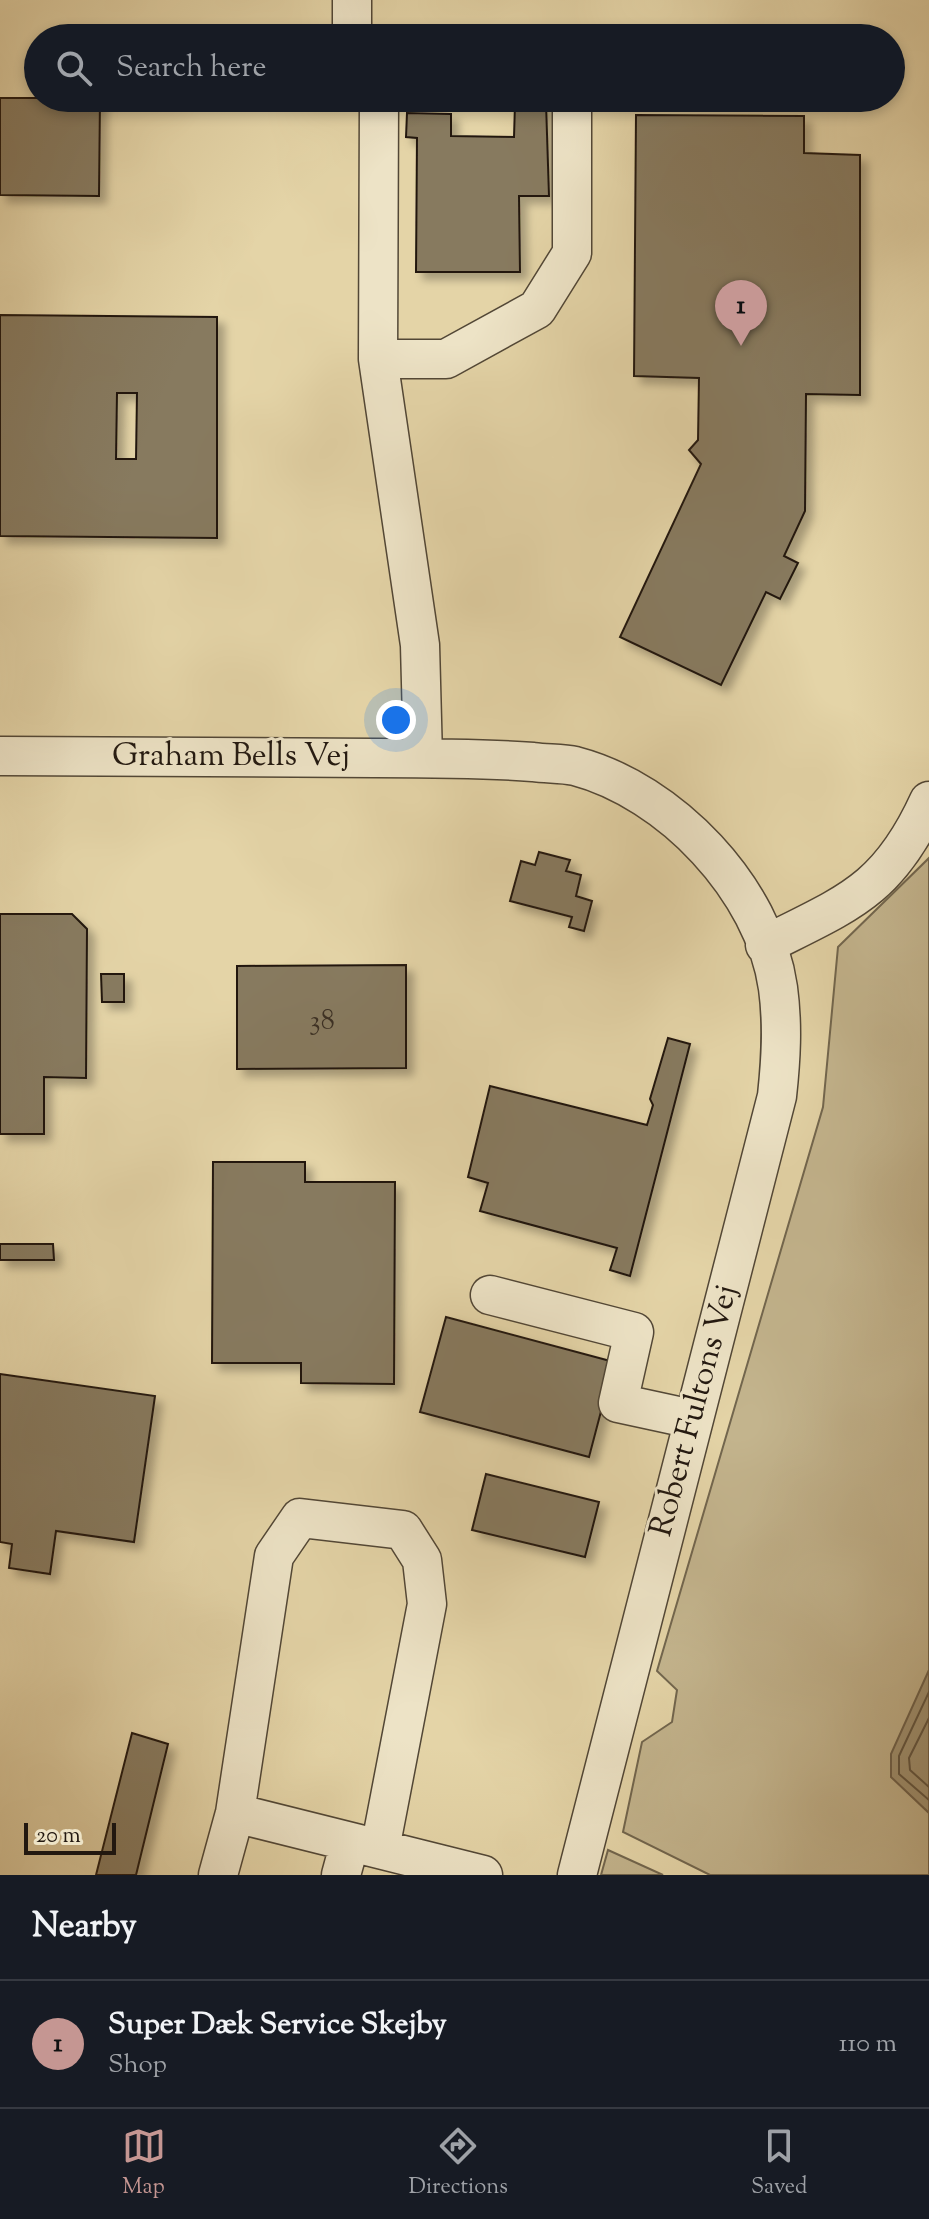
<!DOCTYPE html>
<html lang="en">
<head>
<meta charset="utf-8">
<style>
	:root { --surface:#171b24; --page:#242831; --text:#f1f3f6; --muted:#9ea1a6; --line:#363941; --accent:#c59692 }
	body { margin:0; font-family:"Sorts Mill Goudy",serif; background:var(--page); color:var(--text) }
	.scale { position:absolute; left:24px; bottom:20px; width:92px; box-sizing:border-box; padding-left:8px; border:4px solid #221810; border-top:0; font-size:22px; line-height:28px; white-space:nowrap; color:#221810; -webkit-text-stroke:6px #ede3c6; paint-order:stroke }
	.you { position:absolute; left:396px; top:720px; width:28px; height:28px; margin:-20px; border:6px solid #fff; border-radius:50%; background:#1a73e8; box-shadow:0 0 0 12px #1a73e833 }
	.badge { display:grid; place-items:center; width:52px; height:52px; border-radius:50%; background:var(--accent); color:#111; font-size:26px; font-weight:700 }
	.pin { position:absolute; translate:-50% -66px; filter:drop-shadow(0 2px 4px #0008) }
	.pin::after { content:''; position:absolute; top:42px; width:28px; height:24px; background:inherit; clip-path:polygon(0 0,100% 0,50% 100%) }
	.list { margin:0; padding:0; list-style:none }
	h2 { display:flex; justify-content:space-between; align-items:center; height:104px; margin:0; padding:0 32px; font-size:34px }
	h2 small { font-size:26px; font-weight:400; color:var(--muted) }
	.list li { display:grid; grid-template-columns:52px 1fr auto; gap:24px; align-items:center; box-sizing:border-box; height:128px; padding:0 32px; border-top:2px solid var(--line) }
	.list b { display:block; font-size:30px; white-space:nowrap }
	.list p { margin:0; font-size:26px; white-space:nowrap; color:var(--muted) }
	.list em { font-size:26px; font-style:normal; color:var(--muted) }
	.icon { flex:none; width:44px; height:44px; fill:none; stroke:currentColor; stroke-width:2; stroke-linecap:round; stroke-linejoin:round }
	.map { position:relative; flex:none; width:929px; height:1875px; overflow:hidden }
	.search { position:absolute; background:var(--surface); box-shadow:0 4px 12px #0003; left:24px; right:24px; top:24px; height:88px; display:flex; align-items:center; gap:20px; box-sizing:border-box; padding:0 28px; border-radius:44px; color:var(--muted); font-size:30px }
	.sheet { height:232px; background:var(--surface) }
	nav { display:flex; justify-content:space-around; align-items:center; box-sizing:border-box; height:112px; border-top:2px solid var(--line); background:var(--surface); font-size:22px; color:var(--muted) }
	nav a { display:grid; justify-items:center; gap:4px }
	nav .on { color:var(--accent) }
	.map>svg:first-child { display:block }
</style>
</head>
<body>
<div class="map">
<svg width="929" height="1875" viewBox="0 0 929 1875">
	<defs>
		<filter id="shadow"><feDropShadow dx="7" dy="7" stdDeviation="4" flood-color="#0004"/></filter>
	</defs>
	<rect width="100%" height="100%" fill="#e4d4a7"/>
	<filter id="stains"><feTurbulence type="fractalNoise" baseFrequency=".0025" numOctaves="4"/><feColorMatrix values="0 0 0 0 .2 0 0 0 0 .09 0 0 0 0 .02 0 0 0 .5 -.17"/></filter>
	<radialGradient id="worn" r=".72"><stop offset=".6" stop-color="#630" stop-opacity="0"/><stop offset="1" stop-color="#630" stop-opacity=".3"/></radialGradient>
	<path fill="#c3b48d" stroke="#72664e" stroke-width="2" d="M929,858V1875H710L623,1832L642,1742L672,1722L677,1690L657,1671L823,1107L838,947Z
		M608,1850L663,1875H601Z"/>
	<path fill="#a29474" stroke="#6f624c" stroke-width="2" d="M929,1670V1813L891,1777V1754Z"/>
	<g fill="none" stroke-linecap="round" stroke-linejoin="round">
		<path stroke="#625642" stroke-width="2" d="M929,1692L899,1756V1774L929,1800
			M929,1718L909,1758L910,1770L929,1787"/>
	</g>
	<path fill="#877a5f" stroke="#221810" stroke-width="2" fill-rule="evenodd" filter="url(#shadow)" d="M0,98H100L99,196L0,195Z
		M546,103L549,196H519L520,272H416L417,138L406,137L407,113L451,114V136L514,137L515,104Z
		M636,115L804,116V153L860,155V395L806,394L805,511L784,556L798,563L780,599L766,592L721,685L620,637L701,464L689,450L698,440L699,378L634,376Z
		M0,315L217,317V538L0,536ZM117,393H137L136,459H116Z
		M539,852L570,860L566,871L581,875L576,896L592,901L584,931L569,927L572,917L510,901L521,861L535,865Z
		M0,914H72L87,929L86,1078L44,1077V1134H0Z
		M406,965V1068L237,1069V966Z
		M101,974H124V1002H102Z
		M668,1038L690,1044L630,1276L610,1270L617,1248L480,1211L488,1183L468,1177L490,1086L647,1125L653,1105L650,1099Z
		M213,1162H305V1182H395L394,1384L301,1383V1363H212Z
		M0,1244H53L54,1260H0Z
		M446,1317L614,1362L589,1457L420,1412Z
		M0,1374L155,1396L134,1542L56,1531L50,1574L9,1568L12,1544L0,1542Z
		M486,1474L599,1502L585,1557L472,1530Z
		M132,1733L168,1744L136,1875H96Z"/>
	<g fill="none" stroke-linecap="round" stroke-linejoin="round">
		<g stroke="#524736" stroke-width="41">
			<path id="minor" d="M352,0V38
				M379,98L378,359L420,645L423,758
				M378,359H446L537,309L572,253V98
				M0,756C125,757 250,757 376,758C428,758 481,758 533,762C547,764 562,763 575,766C670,791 764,889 778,988C783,1025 781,1059 777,1096L577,1875
				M765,945C848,903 888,891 929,801
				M490,1295L634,1332L618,1403L692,1419
				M235,1813L483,1875
				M218,1875L235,1813L274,1556L300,1518L403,1530L422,1560L427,1604L380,1849
				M341,1875L350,1842"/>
		</g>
		<use href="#minor" stroke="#ede3c6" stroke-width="38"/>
	</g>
	<g text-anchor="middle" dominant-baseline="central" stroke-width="6" stroke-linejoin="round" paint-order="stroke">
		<g font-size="28" fill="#3b3024">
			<text x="322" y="1022">38</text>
		</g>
		<g font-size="32" fill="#221810" stroke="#ede3c6">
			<text x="231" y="757">Graham Bells Vej</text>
			<text transform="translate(695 1411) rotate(-75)">Robert Fultons Vej</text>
		</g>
	</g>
	<rect width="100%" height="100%" filter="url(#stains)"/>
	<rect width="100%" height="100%" fill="url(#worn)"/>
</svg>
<div class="scale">20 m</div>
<div class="you"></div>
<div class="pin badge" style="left:741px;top:346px">1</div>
<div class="search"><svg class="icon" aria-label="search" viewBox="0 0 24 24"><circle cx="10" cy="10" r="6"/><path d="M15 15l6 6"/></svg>Search here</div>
</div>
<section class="sheet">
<h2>Nearby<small></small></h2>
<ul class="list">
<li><span class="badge">1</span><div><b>Super Dæk Service Skejby</b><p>Shop</p></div><em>110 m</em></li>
</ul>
</section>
<nav>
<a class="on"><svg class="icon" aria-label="map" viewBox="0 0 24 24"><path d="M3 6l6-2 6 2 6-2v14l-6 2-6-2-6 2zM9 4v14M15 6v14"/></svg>Map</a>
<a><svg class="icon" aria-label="directions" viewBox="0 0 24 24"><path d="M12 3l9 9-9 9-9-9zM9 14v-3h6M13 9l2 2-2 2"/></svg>Directions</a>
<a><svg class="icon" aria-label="saved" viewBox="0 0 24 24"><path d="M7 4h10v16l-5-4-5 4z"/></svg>Saved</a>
</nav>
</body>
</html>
